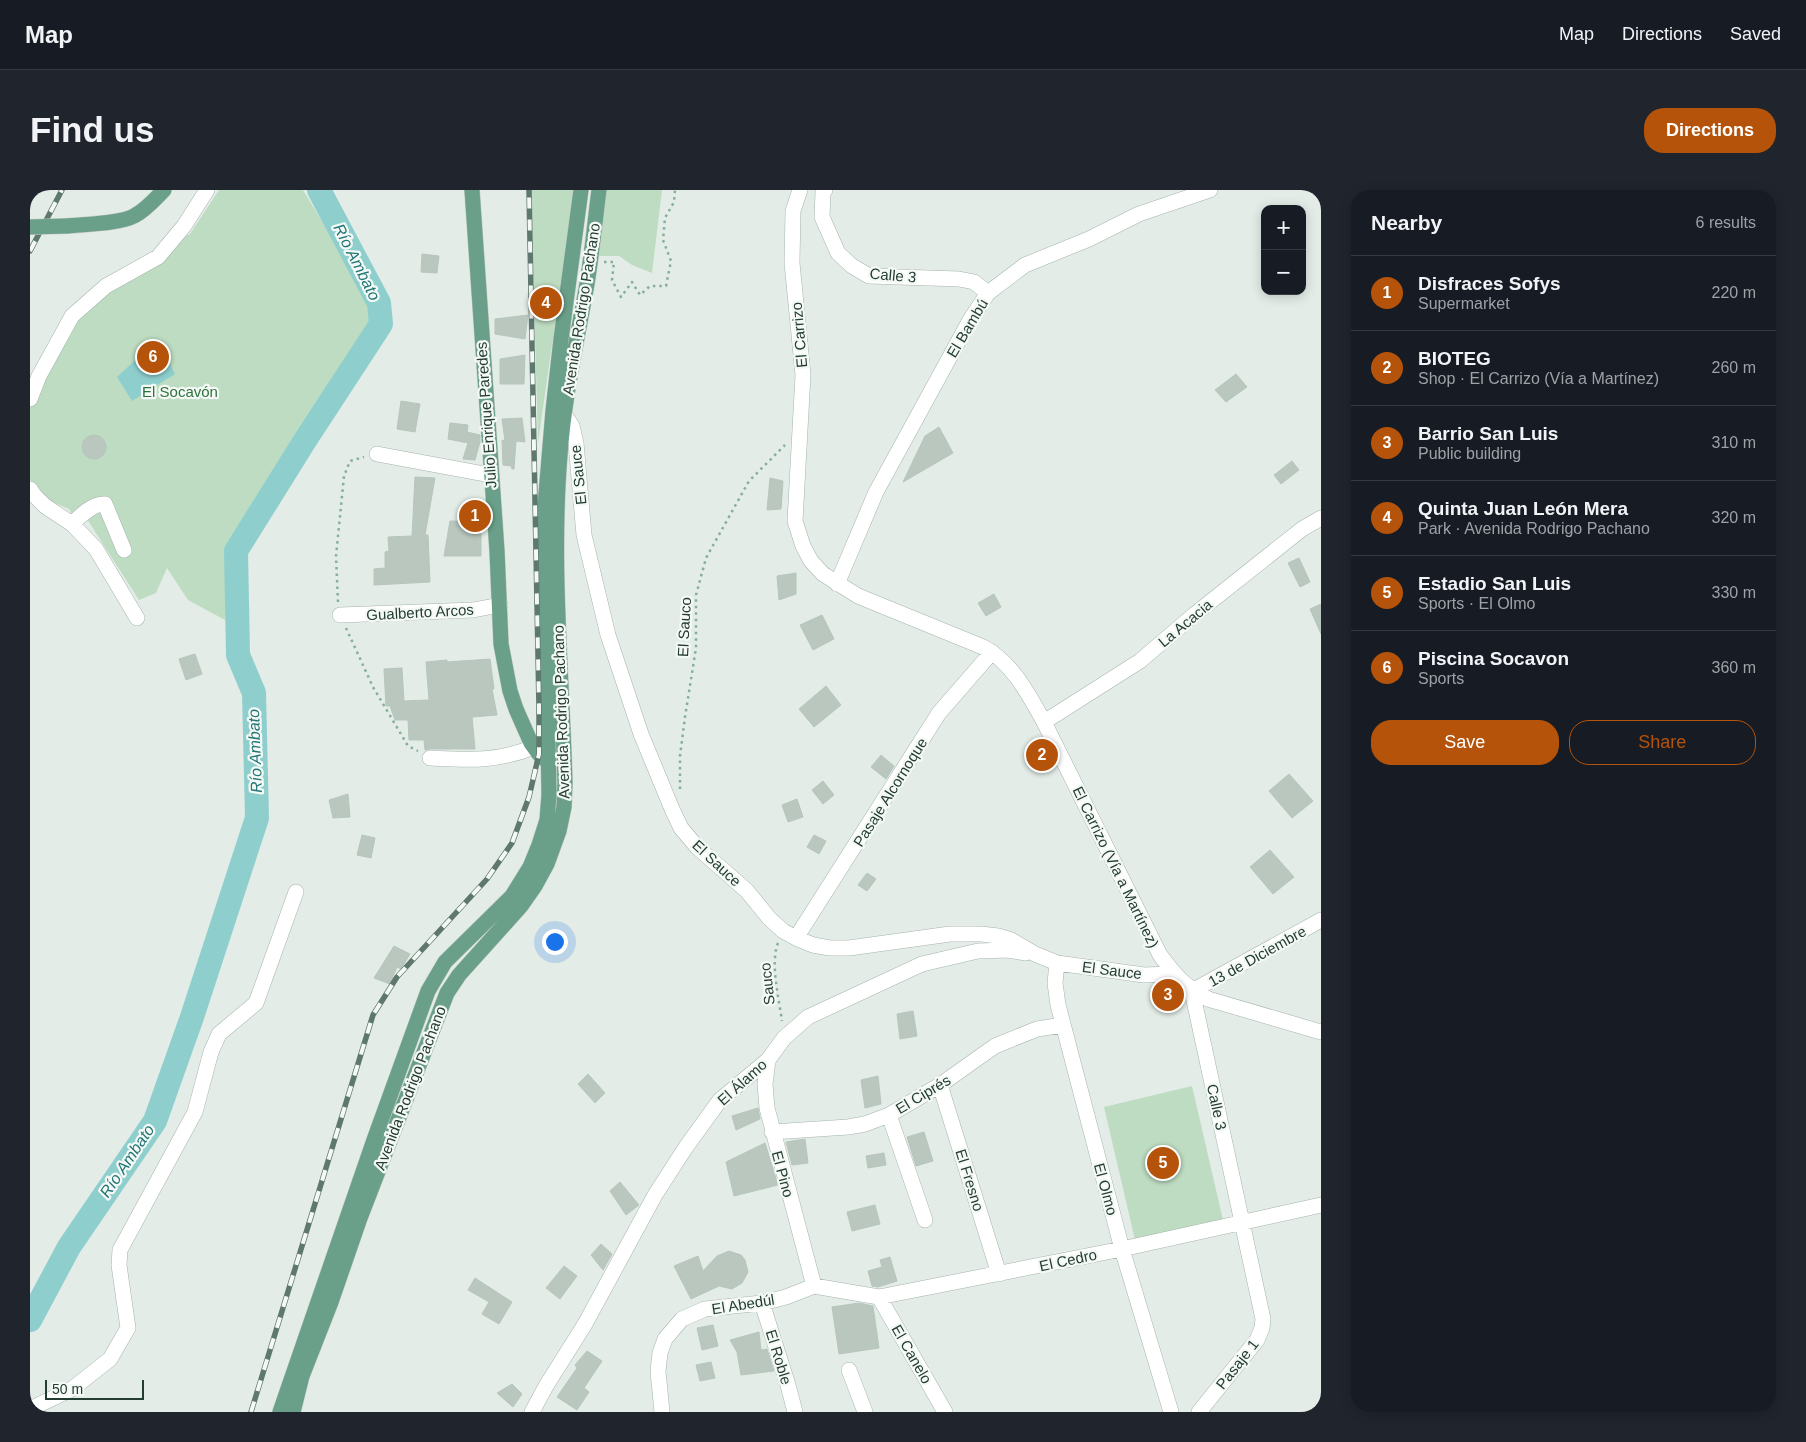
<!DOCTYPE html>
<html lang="en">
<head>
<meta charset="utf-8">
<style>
	:root { --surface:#171b24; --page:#20242c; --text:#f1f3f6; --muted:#9ea1a6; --line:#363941; --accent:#b45309 }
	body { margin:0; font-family:Helvetica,sans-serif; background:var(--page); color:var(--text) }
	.controls { position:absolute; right:15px; top:15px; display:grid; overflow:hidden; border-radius:10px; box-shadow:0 2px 12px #0003 }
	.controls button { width:45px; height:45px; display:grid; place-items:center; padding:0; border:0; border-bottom:1px solid var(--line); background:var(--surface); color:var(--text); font:25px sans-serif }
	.scale { position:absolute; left:15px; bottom:12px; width:99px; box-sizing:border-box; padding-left:5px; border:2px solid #243d32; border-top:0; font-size:14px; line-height:18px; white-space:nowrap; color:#243d32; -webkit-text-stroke:4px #f4f9f5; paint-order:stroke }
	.you { position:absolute; left:524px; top:751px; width:18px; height:18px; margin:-12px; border:4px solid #fff; border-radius:50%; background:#1a73e8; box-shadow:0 0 0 8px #1a73e833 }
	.badge { display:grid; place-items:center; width:32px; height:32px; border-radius:50%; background:var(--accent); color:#fff; font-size:16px; font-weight:700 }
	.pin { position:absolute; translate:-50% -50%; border:2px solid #fff; box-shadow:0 1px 5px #0006 }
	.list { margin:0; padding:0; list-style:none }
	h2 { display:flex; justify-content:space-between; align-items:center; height:65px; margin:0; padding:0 20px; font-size:21px }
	h2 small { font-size:16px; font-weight:400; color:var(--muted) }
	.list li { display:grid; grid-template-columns:32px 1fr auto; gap:15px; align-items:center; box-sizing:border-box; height:75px; padding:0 20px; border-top:1px solid var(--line) }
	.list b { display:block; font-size:19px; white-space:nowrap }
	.list p { margin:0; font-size:16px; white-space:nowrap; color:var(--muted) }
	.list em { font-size:16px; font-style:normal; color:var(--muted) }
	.actions { display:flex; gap:10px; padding:15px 20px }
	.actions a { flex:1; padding:11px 0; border:1px solid var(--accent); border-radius:20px; text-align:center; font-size:18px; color:var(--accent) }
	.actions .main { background:var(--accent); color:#fff }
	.map { position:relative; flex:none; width:1291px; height:1222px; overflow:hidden; border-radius:20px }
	header { display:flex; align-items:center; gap:30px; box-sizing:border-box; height:70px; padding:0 25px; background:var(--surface); border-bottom:1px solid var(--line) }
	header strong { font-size:24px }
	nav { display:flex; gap:28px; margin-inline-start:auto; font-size:18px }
	.intro { display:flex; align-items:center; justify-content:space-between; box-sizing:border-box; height:120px; padding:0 30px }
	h1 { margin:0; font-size:35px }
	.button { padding:12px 22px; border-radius:20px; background:var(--accent); color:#fff; font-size:18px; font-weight:700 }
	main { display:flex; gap:30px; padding:0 30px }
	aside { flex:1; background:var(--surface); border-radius:20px; box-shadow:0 2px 12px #0003 }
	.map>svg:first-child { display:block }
</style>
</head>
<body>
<header>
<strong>Map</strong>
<nav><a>Map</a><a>Directions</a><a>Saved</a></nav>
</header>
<div class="intro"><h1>Find us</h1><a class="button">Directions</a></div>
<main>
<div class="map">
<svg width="1291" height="1222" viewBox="0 0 1291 1222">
	<rect width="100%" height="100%" fill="#e3ece7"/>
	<path fill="#bddcc1" d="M189,0H273L342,113L343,133L331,159L271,250L202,360L195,430L158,410L137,378L126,403L109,410L57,329L42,324L39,319L18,310L0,290V216L45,125L127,60L160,44Z
		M501,0H544L508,253Z
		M575,0H632L622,83L602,75L589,66H567Z
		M1162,896L1193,1030L1105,1050L1074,917Z"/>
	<path fill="#8ecfce" d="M128,149L145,184L102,211L87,187Z"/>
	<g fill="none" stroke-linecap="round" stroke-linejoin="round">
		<path stroke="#8ecfce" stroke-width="24" d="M0,1130L39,1057L125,931L162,827L227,628L224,503L208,465L206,361L274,252L351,134L349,113L289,0"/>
	</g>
	<path fill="#b9c7bf" stroke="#b6c6bd" d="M392,64L409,66L407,83L391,82Z
		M498,125L495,149L465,144V129Z
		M495,165L494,194H470V169Z
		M1206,184L1217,197L1196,212L1185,200Z
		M371,211L390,214L385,242L367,239Z
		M492,228L495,252L486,251L484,279H482L481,276L473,275L472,250L475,251L472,229Z
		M420,233L438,235L437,242L450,245V252L445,270L433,269L438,253L418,249Z
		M909,237L923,263L873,292L895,246Z
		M52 257a12 12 0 1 1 24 0a12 12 0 1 1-24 0Z
		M1262,271L1269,280L1251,294L1244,285Z
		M385,287L405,288L395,345H398L400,392L344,395V379L355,378V362L359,361L358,347L382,346Z
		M740,288L753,291L751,319L737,320Z
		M420,331L451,332V366H414Z
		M1269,368L1280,392L1270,397L1258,373Z
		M766,383V404L749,410L747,386Z
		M964,404L971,417L956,426L948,413Z
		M1291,414V444L1280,419Z
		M792,425L804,449L783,460L770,435Z
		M165,464L172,484L156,490L149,469Z
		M460,469L464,499H462L467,525L442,527L445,559H400L395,560L394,550H379L378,530H365L360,516H356L354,479L372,478L374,511L399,510L396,472L417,470V472Z
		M796,496L811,515L784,537L769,519Z
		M851,565L864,576L856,589L841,577Z
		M1259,584L1283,611L1262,628L1239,601Z
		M793,591L804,605L793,614L782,600Z
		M318,604L320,627L303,628L299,610Z
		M767,609L773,627L758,632L752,615Z
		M332,645L345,648L341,668L327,665Z
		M784,645L796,651L789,664L777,657Z
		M1240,660L1264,687L1243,704L1220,677Z
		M837,683L846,689L837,701L828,695Z
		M364,756L380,764L371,779L367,777L360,794L344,788Z
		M883,821L887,846L870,849L867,824Z
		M558,884L575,903L565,913L548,894Z
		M848,886L851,914L835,918L831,890Z
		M728,918L730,929L706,940L702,926Z
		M894,942L903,971L886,976L877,947Z
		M775,949L778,973L762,975L756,952Z
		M735,953L748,995L704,1006L696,972Z
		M854,963L856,975L838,978L836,966Z
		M590,992L609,1015L596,1025L580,1001Z
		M845,1015L850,1034L822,1041L817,1022Z
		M571,1054L582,1064L573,1080L561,1065Z
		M699,1061L711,1065L715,1070L718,1082L712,1093L702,1099L689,1096L661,1109L644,1076L668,1066L673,1081L687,1066Z
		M860,1067L867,1091L848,1097L842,1096L838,1081L852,1077L850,1070Z
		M534,1076L547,1086L530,1109L516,1098Z
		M445,1088L482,1112L469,1134L452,1124L459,1112L438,1100Z
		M829,1113L843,1116L849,1158L809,1164L802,1117Z
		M683,1135L688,1156L672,1160L667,1138Z
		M729,1142L731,1160L737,1159L744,1181L711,1185L707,1162L700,1150Z
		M557,1161L572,1171L554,1198L559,1202L547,1220L527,1207L547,1178L545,1175Z
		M681,1172L685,1188L670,1191L666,1175Z
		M482,1194L492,1204L483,1217L467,1203Z"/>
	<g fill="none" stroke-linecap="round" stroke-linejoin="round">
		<g stroke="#a6b4ad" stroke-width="16">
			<path id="minor" d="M770,0L763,21L762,73L773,185L765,331L773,356L781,371L793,384L828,406L953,457C982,472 999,505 1014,532L1130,765C1145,785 1155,797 1178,809L1291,842
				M795,0L793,2L792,27L808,63L822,76L839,86L929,89L944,92L958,103
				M0,209L9,186L42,126L76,96L128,67L154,36L177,0
				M527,222L534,224L542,236L546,253L554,345L578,445L611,544L642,619L651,638L667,657L717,701L739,728L753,741L766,748L783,755L800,758H819L920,744H951L968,746L981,750L1005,764L1027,773L1114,785L1143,784
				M347,264L460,285
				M0,299L4,305L15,316L42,334L66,359L107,428
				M42,334C50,326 63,313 75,314L94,360
				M807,394L846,302L940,130L958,103L995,75L1059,49L1109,24L1180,0
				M310,425L443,420L470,415
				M1014,532L1110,471L1165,424L1272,339L1291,328
				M400,568C440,570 466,572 504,557
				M766,748L909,523L962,462
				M1027,773L1025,793L1028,815L1092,1059L1141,1222
				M1162,801L1233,1129L1232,1138L1227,1150L1169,1222
				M1162,801L1291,730
				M738,870L735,894L737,918L784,1096
				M910,895L969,1084
				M859,925L895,1030
				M742,942L818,937L835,934L859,925L910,895L965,856L1007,839L1033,835
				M849,1107L915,1222
				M732,1113L758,1195L765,1222
				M819,1180L835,1222
				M0,1219L42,1199L80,1169L98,1138L89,1075L90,1060L165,922L181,862L189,844L226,813L266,702
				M502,1222L516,1196L555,1134L625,1005L656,957L690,910L738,870L754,848L778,827L892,774L948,761L977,760L996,763
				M632,1222L628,1181L630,1163L635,1149L652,1129L675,1119L732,1113L756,1107L784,1096L849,1107L1092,1059L1291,1015"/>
		</g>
		<g stroke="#c2c9c6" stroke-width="16">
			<path id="major" d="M442,0L467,361L471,454L480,501L486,519L501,553L509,564L519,573
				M37,36C54,34 89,34 104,26C116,20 125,9 134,0
				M250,1222L344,950L398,801L415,772L482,706L500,677L509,655L517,630L519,605L514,328L523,221L531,149L551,0
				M263,1222L272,1186L301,1112L330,1028L417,803L429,785L491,716L505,696L517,674L529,641L534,617L535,593C532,484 521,374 530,265C534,207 547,151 557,94C562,63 565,31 569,0"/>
		</g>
		<path stroke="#85ae9b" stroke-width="2.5" stroke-dasharray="2.5 4" stroke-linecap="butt" d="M574,72H584L582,90L591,107L602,92L610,105L620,96H636L641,71L633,50L635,28L644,12L645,0
			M308,412L306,366L314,286L320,271L334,267
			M316,438L343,497L378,556L388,561
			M650,599V566L655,527L666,458V405L676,368L719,291L755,255
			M748,753C740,773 749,809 752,831"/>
		<use href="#minor" stroke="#fff" stroke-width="15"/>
		<use href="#major" stroke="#6aa089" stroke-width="15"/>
		<g stroke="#5e786d" stroke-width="5.5">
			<path id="rail" d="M0,61L32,0
				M221,1222L343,825L367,787L457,689L482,653L499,607L509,564V517L499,0"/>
		</g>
		<use href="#rail" stroke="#f4f9f5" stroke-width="4" stroke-dasharray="11" stroke-linecap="butt"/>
		<g stroke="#c2c9c6" stroke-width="16" stroke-linecap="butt">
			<path id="major-bridge" d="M0,37L37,36"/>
		</g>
		<use href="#major-bridge" stroke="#6aa089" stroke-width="15"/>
	</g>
	<g text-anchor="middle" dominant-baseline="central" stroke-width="4.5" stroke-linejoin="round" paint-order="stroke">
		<g font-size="15" fill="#243d32" stroke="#f4f9f5">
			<text transform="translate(863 85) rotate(5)">Calle 3</text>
			<text transform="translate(551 119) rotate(-81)">Avenida Rodrigo Pachano</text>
			<text transform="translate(937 138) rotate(-59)">El Bambú</text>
			<text transform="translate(769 145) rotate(-95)">El Carrizo</text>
			<text transform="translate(456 225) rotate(-94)">Julio Enrique Paredes</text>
			<text transform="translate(548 285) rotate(-96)">El Sauce</text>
			<text transform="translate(390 422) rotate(-3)">Gualberto Arcos</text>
			<text transform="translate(1155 433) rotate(-40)">La Acacia</text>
			<text transform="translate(654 437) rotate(-87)">El Sauco</text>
			<text transform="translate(531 522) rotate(-92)">Avenida Rodrigo Pachano</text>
			<text transform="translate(860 602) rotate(-58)">Pasaje Alcornoque</text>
			<text transform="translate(687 673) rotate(43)">El Sauce</text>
			<text transform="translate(1086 677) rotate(64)">El Carrizo (Vía a Martínez)</text>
			<text transform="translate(1227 766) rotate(-29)">13 de Diciembre</text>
			<text transform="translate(1082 780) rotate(7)">El Sauce</text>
			<text transform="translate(737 794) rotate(-96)">Sauco</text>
			<text transform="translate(712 892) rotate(-42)">El Álamo</text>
			<text transform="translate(380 898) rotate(-69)">Avenida Rodrigo Pachano</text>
			<text transform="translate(893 904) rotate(-31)">El Ciprés</text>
			<text transform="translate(1187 917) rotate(78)">Calle 3</text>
			<text transform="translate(753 984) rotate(75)">El Pino</text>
			<text transform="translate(940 990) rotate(73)">El Fresno</text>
			<text transform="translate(1076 999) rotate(75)">El Olmo</text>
			<text transform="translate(1038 1070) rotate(-12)">El Cedro</text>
			<text transform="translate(713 1114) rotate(-9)">El Abedúl</text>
			<text transform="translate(882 1164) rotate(60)">El Canelo</text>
			<text transform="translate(749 1167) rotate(73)">El Roble</text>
			<text transform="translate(1207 1174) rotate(-52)">Pasaje 1</text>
		</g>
		<g font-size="15" fill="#30723f" stroke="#f4f9f5">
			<text x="150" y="201">El Socavón</text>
		</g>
		<g font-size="16" font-style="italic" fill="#207576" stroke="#f4f9f5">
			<text transform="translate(327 72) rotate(63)">Río Ambato</text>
			<text transform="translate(225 561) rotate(-92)">Río Ambato</text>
			<text transform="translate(97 971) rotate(-56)">Río Ambato</text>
		</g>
	</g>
</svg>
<div class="controls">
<button>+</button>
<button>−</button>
</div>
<div class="scale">50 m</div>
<div class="you"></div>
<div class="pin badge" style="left:445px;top:326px">1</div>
<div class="pin badge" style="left:1012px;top:565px">2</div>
<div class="pin badge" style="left:1138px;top:805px">3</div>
<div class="pin badge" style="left:516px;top:113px">4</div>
<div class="pin badge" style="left:1133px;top:973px">5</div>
<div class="pin badge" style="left:123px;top:167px">6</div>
</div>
<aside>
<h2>Nearby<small>6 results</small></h2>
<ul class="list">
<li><span class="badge">1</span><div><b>Disfraces Sofys</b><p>Supermarket</p></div><em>220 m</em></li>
<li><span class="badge">2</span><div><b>BIOTEG</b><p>Shop · El Carrizo (Vía a Martínez)</p></div><em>260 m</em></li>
<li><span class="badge">3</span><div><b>Barrio San Luis</b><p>Public building</p></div><em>310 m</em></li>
<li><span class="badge">4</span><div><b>Quinta Juan León Mera</b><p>Park · Avenida Rodrigo Pachano</p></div><em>320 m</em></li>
<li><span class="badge">5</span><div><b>Estadio San Luis</b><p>Sports · El Olmo</p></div><em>330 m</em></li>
<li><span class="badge">6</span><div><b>Piscina Socavon</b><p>Sports</p></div><em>360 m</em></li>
</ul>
<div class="actions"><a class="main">Save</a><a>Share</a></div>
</aside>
</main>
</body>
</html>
